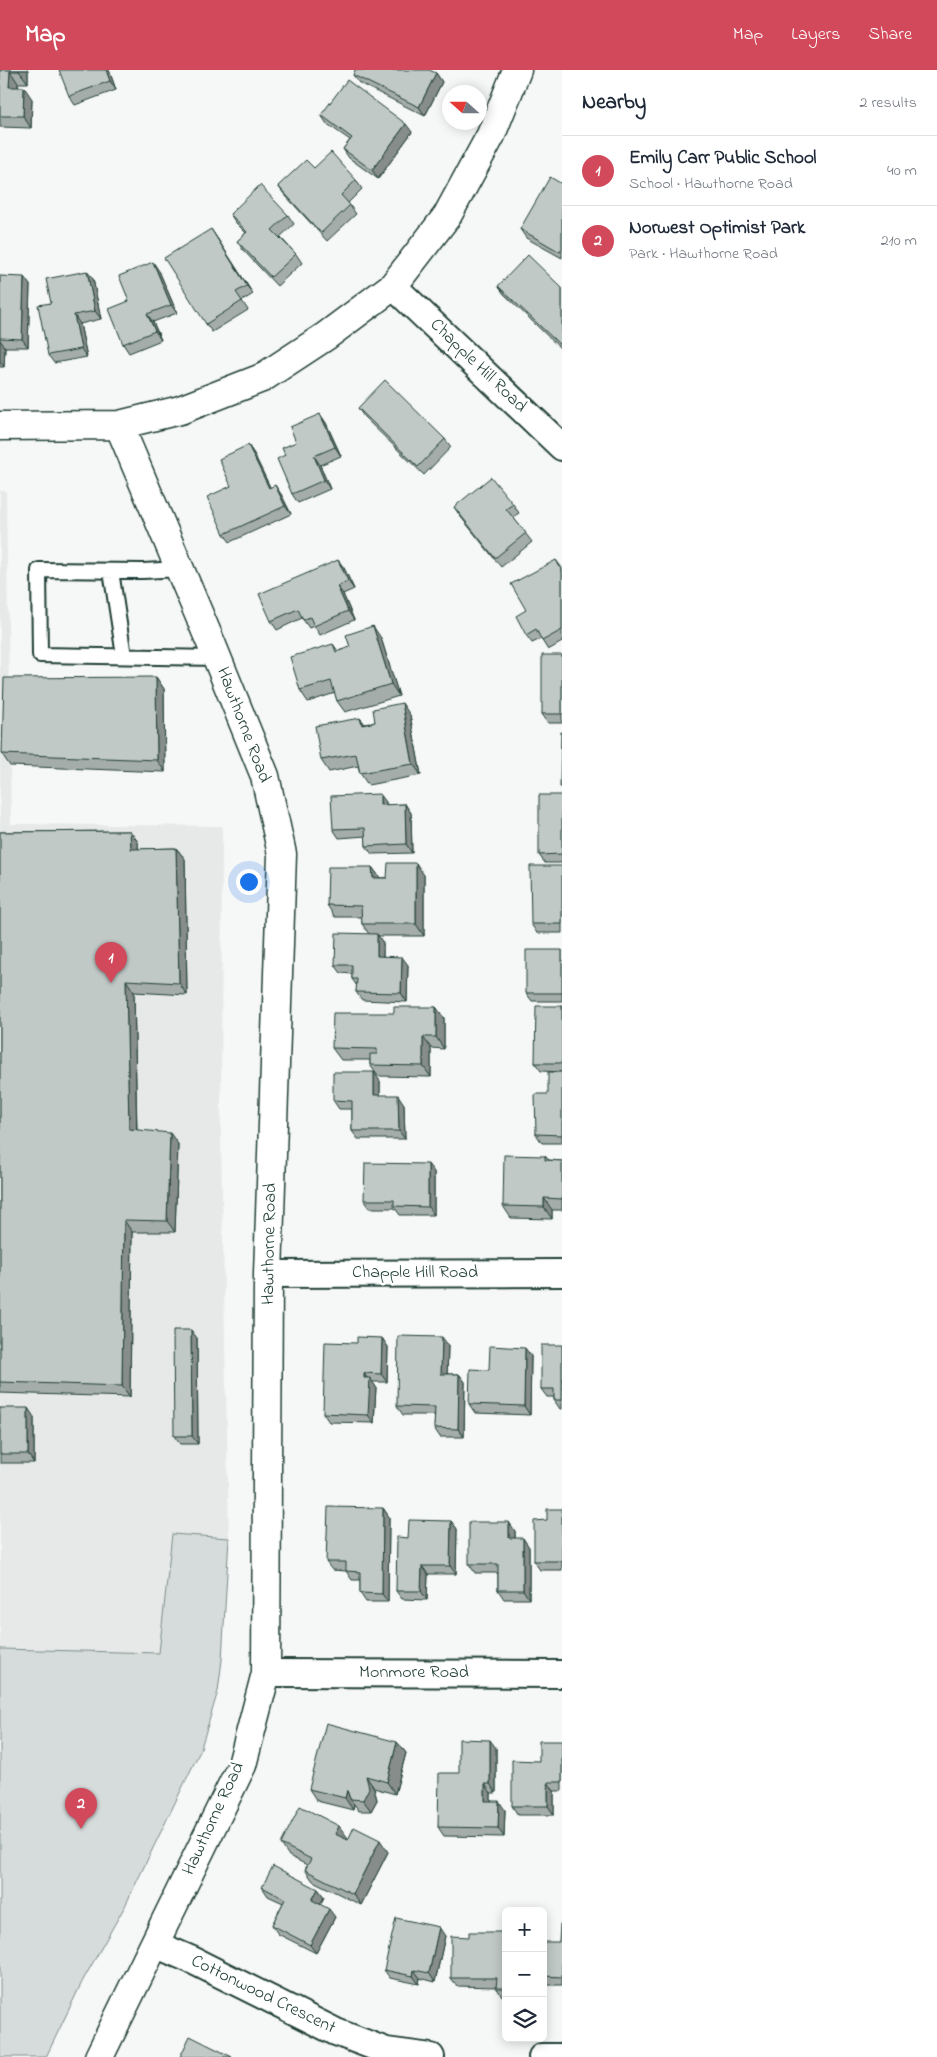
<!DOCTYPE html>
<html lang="en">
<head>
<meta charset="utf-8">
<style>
	:root { --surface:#fff; --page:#f2f2f3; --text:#1f2937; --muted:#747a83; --line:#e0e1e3; --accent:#d1495b }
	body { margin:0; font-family:"Indie Flower",sans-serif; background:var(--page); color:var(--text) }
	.controls { position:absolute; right:15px; bottom:15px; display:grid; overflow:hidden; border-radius:8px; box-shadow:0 2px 12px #0003 }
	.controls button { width:45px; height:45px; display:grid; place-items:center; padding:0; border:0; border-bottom:1px solid var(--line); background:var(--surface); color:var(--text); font:25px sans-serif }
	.compass { position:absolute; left:442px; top:15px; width:45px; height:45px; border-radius:50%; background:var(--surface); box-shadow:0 2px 12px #0003; rotate:291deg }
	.you { position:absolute; left:248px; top:811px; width:18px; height:18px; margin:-12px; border:4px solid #fff; border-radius:50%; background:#1a73e8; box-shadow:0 0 0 8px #1a73e833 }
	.badge { display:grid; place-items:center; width:32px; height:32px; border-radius:50%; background:var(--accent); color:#fff; font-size:16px; font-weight:700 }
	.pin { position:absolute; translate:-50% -41px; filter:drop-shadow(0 1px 2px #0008) }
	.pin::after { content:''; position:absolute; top:26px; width:18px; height:15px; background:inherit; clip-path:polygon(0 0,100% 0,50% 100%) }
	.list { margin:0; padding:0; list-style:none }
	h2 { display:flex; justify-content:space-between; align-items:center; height:65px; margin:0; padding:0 20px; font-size:21px }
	h2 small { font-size:16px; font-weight:400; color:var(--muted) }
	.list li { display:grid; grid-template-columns:32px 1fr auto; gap:15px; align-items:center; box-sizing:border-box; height:70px; padding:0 20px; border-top:1px solid var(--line) }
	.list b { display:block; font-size:19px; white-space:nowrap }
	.list p { margin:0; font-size:16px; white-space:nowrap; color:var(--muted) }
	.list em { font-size:16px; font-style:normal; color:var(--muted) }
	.icon { flex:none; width:28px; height:28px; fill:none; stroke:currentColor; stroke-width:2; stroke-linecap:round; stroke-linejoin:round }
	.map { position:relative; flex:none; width:562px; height:1987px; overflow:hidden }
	header { display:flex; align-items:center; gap:30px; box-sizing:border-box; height:70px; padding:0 25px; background:var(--accent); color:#fff }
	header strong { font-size:24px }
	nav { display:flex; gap:28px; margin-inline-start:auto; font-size:18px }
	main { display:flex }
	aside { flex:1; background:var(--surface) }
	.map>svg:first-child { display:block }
</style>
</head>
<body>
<header>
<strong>Map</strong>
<nav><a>Map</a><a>Layers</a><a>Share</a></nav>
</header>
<main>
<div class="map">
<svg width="562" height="1987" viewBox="0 0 562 1987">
	<rect width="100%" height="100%" fill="#f6f7f7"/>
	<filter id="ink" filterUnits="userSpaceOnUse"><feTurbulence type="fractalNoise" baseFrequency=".02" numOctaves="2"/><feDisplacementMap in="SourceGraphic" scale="10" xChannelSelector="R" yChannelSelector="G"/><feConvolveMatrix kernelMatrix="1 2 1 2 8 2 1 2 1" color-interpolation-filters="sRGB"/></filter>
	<g filter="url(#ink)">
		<path fill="#e6e9e8" d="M0,421H6L11,754L222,756L221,1070L229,1468L172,1464L159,1583L0,1579Z"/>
		<path fill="#d6dcdb" stroke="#7a8c88" d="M172,1464L229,1468L222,1590L218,1621L200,1681L125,1836L82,1912L46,1987H0V1579L159,1583Z"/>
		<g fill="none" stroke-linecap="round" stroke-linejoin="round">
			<g stroke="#1f3d34" stroke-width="18">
				<path id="service" d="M180,499L143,501L39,500L40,585L217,588
					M111,501L124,586"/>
			</g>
			<g stroke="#1f3d34" stroke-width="30">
				<path id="minor" d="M393,216L562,377
					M268,1204L562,1203
					M266,1603L562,1604
					M155,1874L192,1890L336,1962L386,1981L431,1987
					M542,1987H562"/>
			</g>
			<g stroke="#1f3d34" stroke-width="31">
				<path id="tertiary" d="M0,356L119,355L180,340L262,308L326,266L393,216L447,146L491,65L517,0
					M99,1987L242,1695L266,1603L268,1204L282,784L265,706L211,573L119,355"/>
			</g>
			<use href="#service" stroke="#fff" stroke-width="14"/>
			<use href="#minor" stroke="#fff" stroke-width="26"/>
			<use href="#tertiary" stroke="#fff" stroke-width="28"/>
		</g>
		<path fill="#a5adaa" stroke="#1f3d34" d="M0,0H28V13H18V17L32,29L31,58L0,57Z
			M109,0L116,20L75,35L69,26Z
			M436,3L442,12L425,46L359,13L353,5Z
			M321,45L412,62L378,109L349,88L343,79L350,70L327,54Z
			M314,98L356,110L362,119L348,133L356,144L327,171L284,124L278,116Z
			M562,114V188L526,168L520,159Z
			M230,144L288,145L294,154L280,167L296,184L302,193L277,216L243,180L237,171L246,163L236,153Z
			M217,168L253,224L242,231L248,240L212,262L206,254Z
			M159,201L177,243L153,252L161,270L129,283L123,274L129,231Z
			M0,206L30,215L28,277H5L4,297H0Z
			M93,209L101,249L80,254L87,287L54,293L48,285Z
			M498,216L562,218V280L504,224Z
			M358,338L445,369L451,377L424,405L364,347Z
			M320,344L326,353L341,386L320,395L330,419L298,433L292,424L285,385Z
			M248,375L254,384L270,418L281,424L291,444L230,472L224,464L231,416Z
			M513,434L519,443L513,447L532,472L501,497L460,446L454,437Z
			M338,490L344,498L354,519L343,524L354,550L320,565L314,556L309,558L302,548L277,560L271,551Z
			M556,490L562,498V572L548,580L541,569L532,573L526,565V540Z
			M381,568L399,626L345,642L337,631L335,623L308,632L300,620L333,574L338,581Z
			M562,585V653H548L542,644Z
			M156,607L164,619L165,702L10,696L2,684Z
			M410,645L421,705L368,715L360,703L358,696L329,702L321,690L360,648L365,654Z
			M562,725V793H545L539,785Z
			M386,732V735L405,734L411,743L412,783L372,784L366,776V766L339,768L333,759Z
			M130,761L138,772V779L176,778L185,789L187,925L134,922L137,1060L178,1074L175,1162H132L130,1327L0,1323V762Z
			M562,796V863H537L531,854Z
			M372,797L380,808L424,805V866H378L383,873V886L408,895L407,932L362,930L356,922L357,916L352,909V904L341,903L335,895L369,864L362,854V847H335L327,835Z
			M562,880V931H532L526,923Z
			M562,936V1002L541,1001L535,993Z
			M436,937L444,948V979L431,978V1007L378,1006L370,995V990H341L332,978L394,943Z
			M562,1002V1073H542L536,1064L548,1024Z
			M380,1011V1025L404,1034L405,1069H358L352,1061V1039H339L333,1030Z
			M545,1086L549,1090L562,1091V1140H552V1149L511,1148L503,1136Z
			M434,1102V1145H400L395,1138H370L364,1130Z
			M197,1268L198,1374H180L174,1366Z
			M382,1268L388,1277L387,1312H372L376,1317L374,1353L329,1352L323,1343L357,1273Z
			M448,1275L447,1304H459L465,1312L464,1367H440L434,1358L435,1345H403L397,1336Z
			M562,1275V1339H560L554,1330V1327H547L541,1319Z
			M531,1286L530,1345L475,1343L469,1334L489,1300Z
			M0,1338L34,1347V1393H0Z
			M383,1438L389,1447L388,1532H366L360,1523V1510H352L346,1501L332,1500L326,1492Z
			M562,1439V1500H540L534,1491L547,1450Z
			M451,1451L457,1459L456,1504H428L427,1530L402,1529L396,1521L408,1468Z
			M515,1461V1468L529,1477V1529H504L498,1520V1503H475L469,1494Z
			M562,1671V1721H554V1745H518L512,1736L539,1691Z
			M397,1672L406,1683L395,1724L374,1718L377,1730L371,1741H359L354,1734L353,1740L317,1731L309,1719Z
			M496,1678V1723H491V1731L505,1740L504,1767L444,1766L438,1757L459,1703Z
			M348,1768L347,1770L388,1782L361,1835L313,1811L305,1800L307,1795L289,1786L281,1774Z
			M262,1817L318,1819L324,1827L320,1835L335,1847L316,1883L278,1864L272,1855L283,1833L268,1826Z
			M562,1854V1915H548L543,1909V1906L559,1872Z
			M506,1862V1926H502L496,1917L457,1916L451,1908L469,1867Z
			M445,1866L435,1912L420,1908L419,1914L390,1908L384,1900Z"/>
		<path fill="#868d8b" stroke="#1f3d34" d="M19,0H28V13L19,1Z
			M106,0H109L116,20L110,11Z
			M10,1L18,13V29L9,17Z
			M436,3L442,12L425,46L419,37Z
			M24,17L32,29L31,58L23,46Z
			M406,54L412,62L378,109L372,100Z
			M211,159L217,168L253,224L247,216Z
			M153,192L159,201L177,243L171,235Z
			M87,201L93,209L101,249L95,241Z
			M24,207L30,215L28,277L22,269Z
			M147,244L153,252L161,270L155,261Z
			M74,245L80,254L87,287L81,279Z
			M0,270L5,277L4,297L0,291Z
			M562,271V278L559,274Z
			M320,344L326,353L341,386L335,377Z
			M248,375L254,384L275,427L269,418Z
			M314,386L320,395L330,419L324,410Z
			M275,415L281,424L291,444L285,436Z
			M338,490L344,498L354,519L348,511Z
			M337,516L343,524L354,550L348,541Z
			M373,556L381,568L399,626L391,614Z
			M156,607L164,619L165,702L157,690Z
			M402,633L410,645L421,705L413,694Z
			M360,648L369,660L362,655Z
			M380,724L386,732V744L380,735Z
			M405,734L411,743L412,783L406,774Z
			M130,761L138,772L139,791L131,779Z
			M176,778L185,789L187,925L179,913Z
			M416,793L424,805V866L416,854Z
			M372,797L381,809L373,808Z
			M377,864L383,873V894L377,886Z
			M402,887L408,895L407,932L401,923Z
			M126,910L134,922L137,1071L129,1059Z
			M436,937L444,948V979L436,967Z
			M423,967L431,978V1007L423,996Z
			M374,1002L380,1011V1034L374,1025Z
			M398,1025L404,1034L405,1069L399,1061Z
			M170,1063L178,1074L175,1162L167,1151Z
			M428,1094L434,1102V1145L428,1137Z
			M544,1128L552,1140V1149L544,1137Z
			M124,1150L132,1162L130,1327L122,1316Z
			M191,1260L197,1268L198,1374L192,1366Z
			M442,1267L448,1275L447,1312L441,1304Z
			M382,1268L388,1277L387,1312L381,1304Z
			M525,1278L531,1286L530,1345L524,1336Z
			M364,1303L369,1311L370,1308L376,1317L374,1353L368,1345L364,1308Z
			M459,1304L465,1312L464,1367L458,1359Z
			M28,1338L34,1347V1393L28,1384Z
			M383,1438L389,1447L388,1532L382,1524Z
			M451,1451L457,1459L456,1504L450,1496Z
			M509,1452L515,1461V1477L509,1468Z
			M523,1468L529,1477V1529L523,1520Z
			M422,1496L428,1504L427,1530L421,1521Z
			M490,1670L496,1678V1723L490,1714Z
			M397,1672L406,1683L395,1724L387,1712Z
			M366,1706L374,1718L377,1730L371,1741L363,1730Z
			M548,1712L554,1721V1745L548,1736Z
			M485,1714L491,1723V1739L485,1731Z
			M347,1720L350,1729L354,1734L353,1740L345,1728Z
			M499,1731L505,1740L504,1767L498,1758Z
			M339,1756L348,1768L344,1775L335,1764Z
			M380,1770L388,1782L361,1835L353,1824Z
			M318,1819L324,1827L318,1839L312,1830Z
			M329,1839L335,1847L316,1883L310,1875Z
			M439,1857L445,1866L435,1912L429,1903Z
			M414,1900L420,1908L419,1914L413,1906Z"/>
		<path fill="#c0c9c6" stroke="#1f3d34" d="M0,0H19V1H10L9,17H24L23,46H0Z
			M59,0H106L110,11L69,26Z
			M355,0H429L436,3L419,37L353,5Z
			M347,10L406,54L372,100L343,79L352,68L321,45Z
			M331,82L356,110L341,125L350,135L321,163L278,116L306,90L314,98Z
			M550,107L562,114V179L560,182L520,159Z
			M260,115L288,145L272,160L296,184L271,207L237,171L247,162L230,144Z
			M211,159L247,216L236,222L242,231L206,254L164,188Z
			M528,185L562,218V271L559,274L498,216Z
			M153,192L171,235L147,244L155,261L123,274L109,239L129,231L119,206Z
			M87,201L95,241L74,245L81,279L48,285L38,235L51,233L46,209Z
			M0,206L24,207L22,269L0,268Z
			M385,310L445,369L418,397L358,338Z
			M320,344L335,377L314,386L324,410L292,424L277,389L285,385L282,378L296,372L290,357Z
			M248,375L269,418L275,415L285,436L224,464L207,427L231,416L219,389Z
			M491,407L513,434L506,439L526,463L495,488L454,437Z
			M338,490L348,511L337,516L348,541L314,556L310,547L303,550L298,539L271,551L259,524Z
			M556,490L562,501V560L542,571L536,559L526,565L516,546L526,540L511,514Z
			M373,556L391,614L337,631L331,611L300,620L290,587L333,574L336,582L350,577L346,565Z
			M542,585H562V644H542Z
			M156,607L157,690L2,684L4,608Z
			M402,633L413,694L360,703L356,684L321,690L315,656L360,648L362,655L375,652L373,639Z
			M561,662H562V717H560Z
			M380,724V735L405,734L406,774L366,776L365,758L333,759L331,726Z
			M539,725H562V784L539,785Z
			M130,761L131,779L176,778L179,913L126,910L129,1059L170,1063L167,1151L124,1150L122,1316L0,1312V762Z
			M388,793H416V854H362L361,836L327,835L328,797H372L373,808H387Z
			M530,796H562V854H531Z
			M336,863L377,864V886L402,887L401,923L356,922L357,909H352V895H335Z
			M526,880H562V923H526Z
			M536,936H562V993H535Z
			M394,937H436V967H423V996L370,995V984H377V979L332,978L333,943H394Z
			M333,1002H374V1025H398L399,1061H352V1031L333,1030Z
			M548,1002H562V1065L536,1064L535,1024H548Z
			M504,1085L545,1086V1090L562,1091V1129L544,1128V1137L503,1136Z
			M365,1093L428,1094V1137L394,1136V1130H364Z
			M173,1260H191L192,1366H174Z
			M398,1266L442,1267L441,1304H459L458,1359L434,1358L435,1337L397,1336Z
			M357,1267L382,1268L381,1304L364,1303V1308H370L368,1345L323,1343L325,1272L357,1273Z
			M541,1275H562V1330H554V1319H541Z
			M490,1276L525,1278L524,1336L469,1334L470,1299L489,1300Z
			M0,1338H28V1384H0Z
			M328,1437L383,1438L382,1524L360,1523V1502L346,1501V1492H326Z
			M547,1439H562V1491H534V1451L547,1450Z
			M409,1450L451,1451L450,1496H422L421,1521H396L397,1467L408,1468Z
			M469,1452H509V1468H523V1520H498V1494H469Z
			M326,1653L397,1672L387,1712L366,1706L369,1718L363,1730L350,1729L347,1720L345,1728L309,1719Z
			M459,1669L490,1670V1714H485V1731H499L498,1758L438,1757L439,1703H459Z
			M539,1671H562V1712H548V1736H512V1690L539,1691Z
			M300,1736L339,1756L335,1764L348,1770L354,1757L380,1770L353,1824L305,1800L311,1789L281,1774Z
			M273,1796L318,1819L312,1830L329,1839L310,1875L272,1855L285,1829L262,1817Z
			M396,1848L439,1857L429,1903L414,1900L413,1906L384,1900Z
			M560,1854H562V1907L543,1906V1872H559Z
			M469,1862H506V1918H496L497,1908H451V1866L469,1867Z
			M190,1966L232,1987H180Z"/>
	</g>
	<g text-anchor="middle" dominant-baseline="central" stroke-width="5" stroke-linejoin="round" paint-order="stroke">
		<g font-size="18" fill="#1f3d34" stroke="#fff">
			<text transform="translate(478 296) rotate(44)">Chapple Hill Road</text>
			<text transform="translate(243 655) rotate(69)">Hawthorne Road</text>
			<text transform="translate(270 1174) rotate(-89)">Hawthorne Road</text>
			<text x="415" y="1203">Chapple Hill Road</text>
			<text x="414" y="1603">Monmore Road</text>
			<text transform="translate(214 1749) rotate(-65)">Hawthorne Road</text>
			<text transform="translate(263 1925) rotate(26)">Cottonwood Crescent</text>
		</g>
	</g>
</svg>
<div class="controls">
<button>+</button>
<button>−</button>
<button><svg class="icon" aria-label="layers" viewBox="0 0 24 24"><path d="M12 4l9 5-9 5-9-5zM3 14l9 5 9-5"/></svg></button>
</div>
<svg class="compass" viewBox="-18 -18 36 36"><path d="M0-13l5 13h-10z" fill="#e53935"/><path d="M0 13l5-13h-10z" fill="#747a83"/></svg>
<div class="you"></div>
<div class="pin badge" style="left:111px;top:913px">1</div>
<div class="pin badge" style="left:81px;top:1759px">2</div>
</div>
<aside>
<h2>Nearby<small>2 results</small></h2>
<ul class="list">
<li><span class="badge">1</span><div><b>Emily Carr Public School</b><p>School · Hawthorne Road</p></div><em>40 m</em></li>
<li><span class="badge">2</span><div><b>Norwest Optimist Park</b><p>Park · Hawthorne Road</p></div><em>210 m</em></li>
</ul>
</aside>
</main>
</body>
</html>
